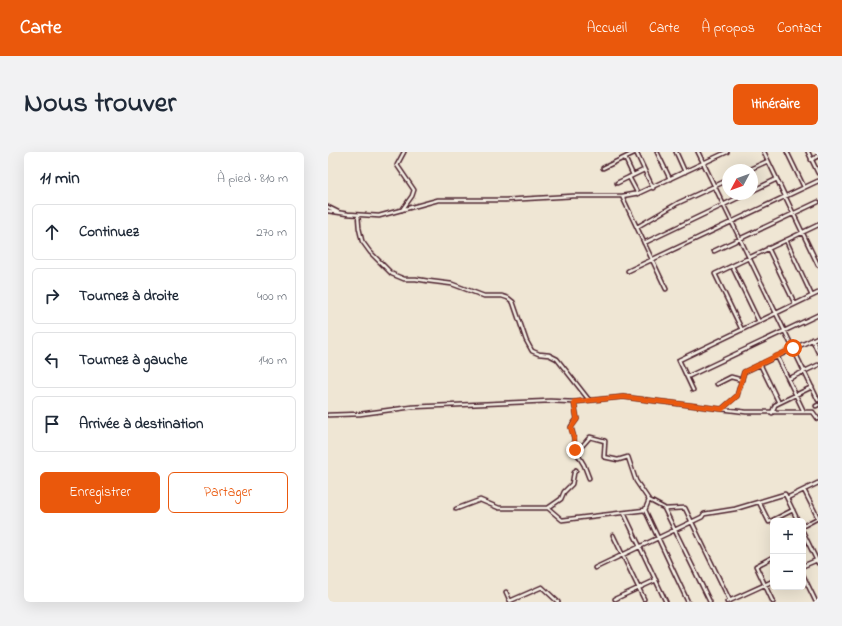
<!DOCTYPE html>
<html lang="fr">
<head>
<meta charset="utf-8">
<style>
	:root { --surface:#fff; --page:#f2f2f3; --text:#1f2937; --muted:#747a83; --line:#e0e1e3; --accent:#ea580c }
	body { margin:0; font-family:"Indie Flower",sans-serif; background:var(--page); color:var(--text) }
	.controls { position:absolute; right:12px; bottom:12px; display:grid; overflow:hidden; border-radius:6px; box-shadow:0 4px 16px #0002 }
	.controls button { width:36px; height:36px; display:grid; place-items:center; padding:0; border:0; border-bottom:1px solid var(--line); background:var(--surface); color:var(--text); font:20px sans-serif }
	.compass { position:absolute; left:394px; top:12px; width:36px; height:36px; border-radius:50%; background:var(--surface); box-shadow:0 4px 16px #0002; rotate:229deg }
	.stop { position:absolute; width:12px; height:12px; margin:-9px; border:3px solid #ea580c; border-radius:50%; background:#fff }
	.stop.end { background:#ea580c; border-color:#fff; box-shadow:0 1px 4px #0008 }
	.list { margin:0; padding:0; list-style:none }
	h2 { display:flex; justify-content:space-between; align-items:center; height:52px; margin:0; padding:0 16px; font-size:17px }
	h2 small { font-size:13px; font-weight:400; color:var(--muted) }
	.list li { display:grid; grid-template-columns:26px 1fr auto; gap:12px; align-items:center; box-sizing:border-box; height:56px; margin:0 8px 8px; padding:0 8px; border:1px solid var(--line); border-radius:6px }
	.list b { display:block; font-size:15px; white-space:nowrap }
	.list em { font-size:13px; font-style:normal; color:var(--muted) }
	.actions { display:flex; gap:8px; padding:12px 16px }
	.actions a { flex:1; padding:9px 0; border:1px solid var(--accent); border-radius:6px; text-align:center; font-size:14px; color:var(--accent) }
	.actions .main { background:var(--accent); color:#fff }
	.icon { flex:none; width:22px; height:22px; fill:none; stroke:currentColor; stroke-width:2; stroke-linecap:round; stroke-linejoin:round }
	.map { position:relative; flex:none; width:490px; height:450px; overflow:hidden; border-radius:6px }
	header { display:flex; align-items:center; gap:24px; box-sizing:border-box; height:56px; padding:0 20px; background:var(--accent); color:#fff }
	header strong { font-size:19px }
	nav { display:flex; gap:22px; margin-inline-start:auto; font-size:14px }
	.intro { display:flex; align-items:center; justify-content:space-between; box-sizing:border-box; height:96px; padding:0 24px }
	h1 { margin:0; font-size:28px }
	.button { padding:10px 18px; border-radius:6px; background:var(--accent); color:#fff; font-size:14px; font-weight:700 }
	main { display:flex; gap:24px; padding:0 24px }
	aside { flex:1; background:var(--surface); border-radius:6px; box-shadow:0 4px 16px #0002 }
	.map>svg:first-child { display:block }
</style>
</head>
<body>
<header>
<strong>Carte</strong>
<nav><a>Accueil</a><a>Carte</a><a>À propos</a><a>Contact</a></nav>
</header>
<div class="intro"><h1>Nous trouver</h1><a class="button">Itinéraire</a></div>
<main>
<aside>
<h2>11 min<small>À pied · 810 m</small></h2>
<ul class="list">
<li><svg class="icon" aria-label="ahead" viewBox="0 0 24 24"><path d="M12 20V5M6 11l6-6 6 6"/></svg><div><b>Continuez</b></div><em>270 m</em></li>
<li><svg class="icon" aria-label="right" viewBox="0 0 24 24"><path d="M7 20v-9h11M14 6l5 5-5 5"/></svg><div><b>Tournez à droite</b></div><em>400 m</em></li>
<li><svg class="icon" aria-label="left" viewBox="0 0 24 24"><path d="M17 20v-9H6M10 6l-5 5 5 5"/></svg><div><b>Tournez à gauche</b></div><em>140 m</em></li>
<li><svg class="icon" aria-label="arrive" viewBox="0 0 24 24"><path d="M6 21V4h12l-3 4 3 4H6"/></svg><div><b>Arrivée à destination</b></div></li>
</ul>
<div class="actions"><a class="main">Enregistrer</a><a>Partager</a></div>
</aside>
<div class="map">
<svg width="490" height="450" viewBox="0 0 490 450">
	<rect width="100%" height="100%" fill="#efe6d4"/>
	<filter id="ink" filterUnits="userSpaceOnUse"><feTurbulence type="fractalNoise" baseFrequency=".025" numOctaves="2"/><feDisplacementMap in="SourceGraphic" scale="8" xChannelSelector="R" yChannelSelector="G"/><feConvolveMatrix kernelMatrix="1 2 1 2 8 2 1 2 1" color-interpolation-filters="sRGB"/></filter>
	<g filter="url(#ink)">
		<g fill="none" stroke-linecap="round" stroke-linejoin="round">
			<g stroke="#4a1f2b" stroke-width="5.5">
				<path id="minor" d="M308,0L325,36
					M329,0L342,27
					M348,0L357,20
					M370,0L490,248
					M436,0L490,113
					M459,0L476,35
					M480,0L490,21
					M297,6L305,23
					M483,8L490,4
					M275,16L308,0
					M420,18L440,9
					M301,25L310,42
					M289,31L316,18
					M424,39L449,27
					M294,44L338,137
					M0,55L10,60
					M74,58L84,44L86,38L69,13L76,0
					M0,59L20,62L51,64L110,48H177L245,44H294L311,41L399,0
					M30,63L31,76L34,89L42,100L64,122L76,127H88L100,129L124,132L156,144H174L180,146L185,150L198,188L204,199L211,202L221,203L229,207L261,248
					M309,75L350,51L400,28
					M458,88L484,144
					M316,91L418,42
					M440,96L467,152
					M386,99L490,50
					M404,114L431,170
					M300,119L490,29
					M414,178L387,122L490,73
					M484,187L490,200
					M449,204L476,260
					M432,212L451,251
					M359,225L490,163
					M460,227L490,213
					M389,232L403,225L414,228
					M365,238L351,208L490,141
					M246,250L249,267L243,275L246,286L247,298L256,313L261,326
					M488,254L490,253
					M395,256L409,244L416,220L490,185
					M444,261L447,253L484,235
					M0,263L32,262L84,255L222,249L246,250L295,245L418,260H485L490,267
					M247,298L255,293L262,285L277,289L276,305L290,308L300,305L308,329L321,348
					M476,338L490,366
					M459,346L490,331
					M431,350L441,370L465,358
					M220,356L233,347L236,340L244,332L246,321L248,318
					M128,357L152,348L171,356H220L234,368L317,358L321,348L336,356L382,450
					M337,357L357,356L402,449
					M317,358L360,450
					M296,361L338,450
					M475,374L490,366
					M475,380L490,411
					M285,383L316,447
					M445,405L428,414L445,450
					M475,414L489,408
					M267,416L374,365L376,362L407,357L457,342L470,369
					M475,423L488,450
					M178,440L182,449
					M287,447L328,428
					M182,449L214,435L230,450
					M399,450L445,429"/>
			</g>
			<use href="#minor" stroke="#f7f3e8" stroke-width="2.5"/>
		</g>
	</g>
	<g fill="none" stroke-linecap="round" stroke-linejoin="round" filter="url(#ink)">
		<path stroke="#ea580c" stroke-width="5" d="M247,298L246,286L243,276L249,267L246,250L295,245L394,257L409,244L416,220L465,196"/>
	</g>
</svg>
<div class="controls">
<button>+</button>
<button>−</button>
</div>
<svg class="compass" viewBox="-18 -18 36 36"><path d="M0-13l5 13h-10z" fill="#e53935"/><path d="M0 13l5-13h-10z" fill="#747a83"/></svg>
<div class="stop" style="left:465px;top:196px"></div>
<div class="stop end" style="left:247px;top:298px"></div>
</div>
</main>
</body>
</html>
